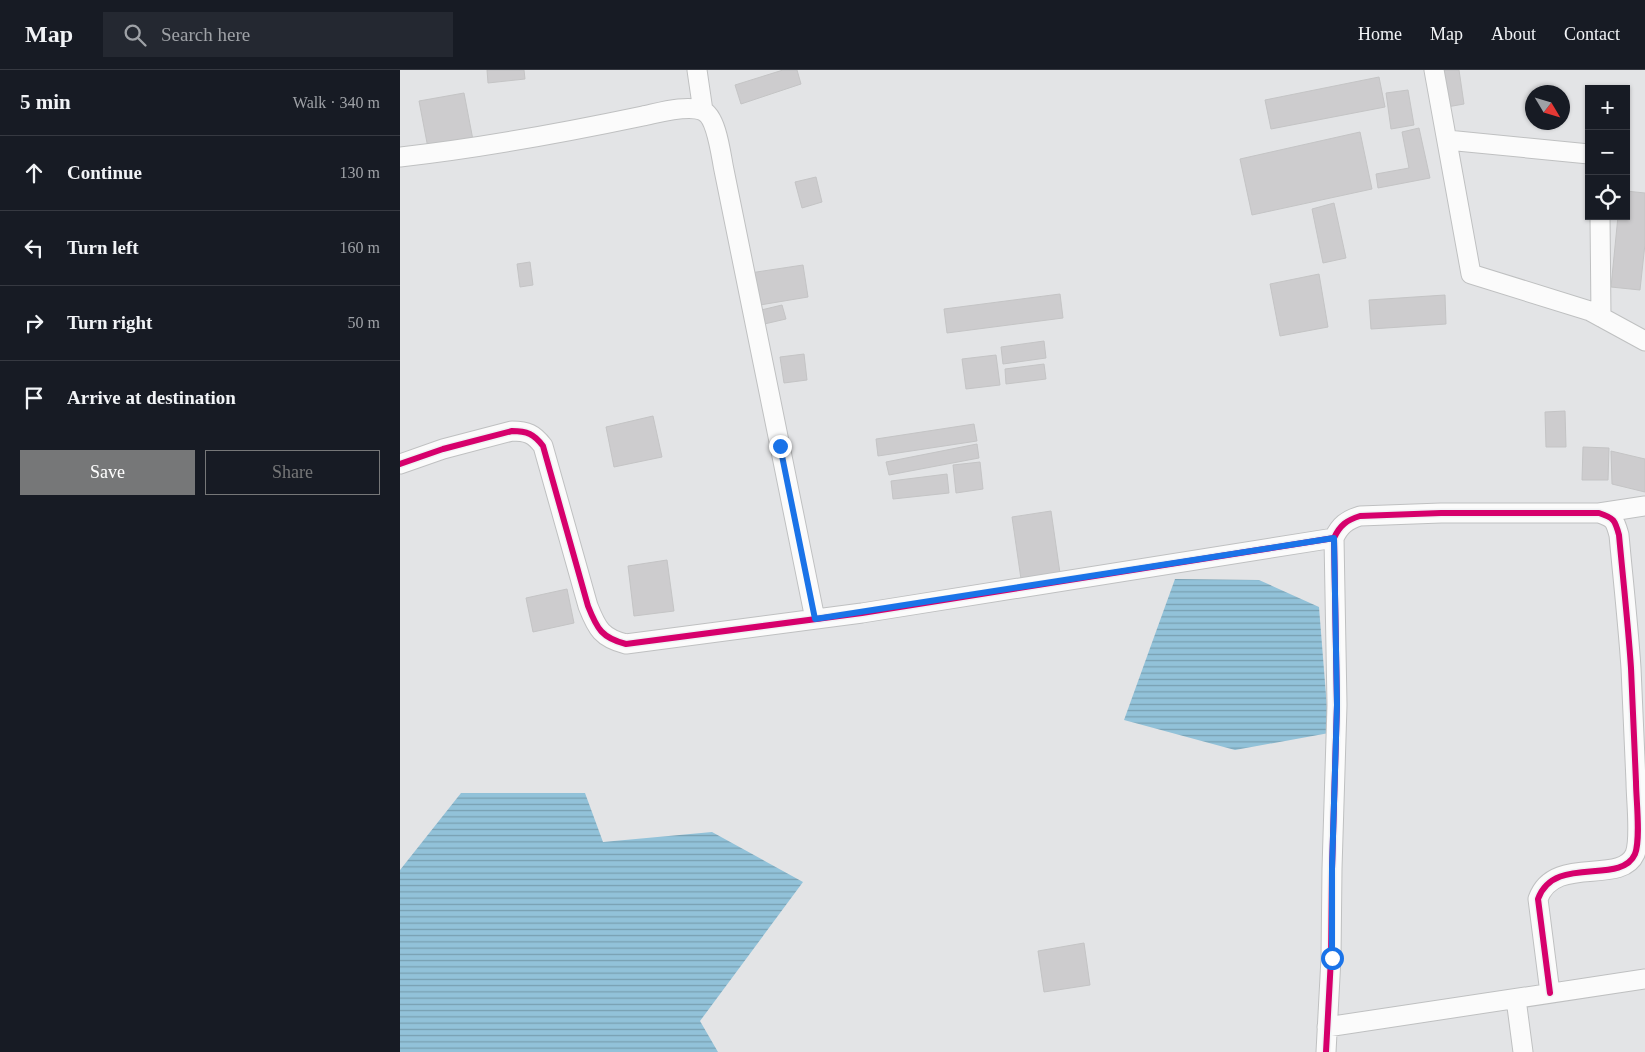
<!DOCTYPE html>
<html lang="en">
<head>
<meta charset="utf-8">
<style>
	:root { --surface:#171b24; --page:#242831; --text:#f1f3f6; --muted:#9ea1a6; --line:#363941; --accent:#767778 }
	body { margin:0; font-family:Georgia,serif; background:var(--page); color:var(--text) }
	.controls { position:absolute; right:15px; top:15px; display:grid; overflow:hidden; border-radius:0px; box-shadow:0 1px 4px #0004 }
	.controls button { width:45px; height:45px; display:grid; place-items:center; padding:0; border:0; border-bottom:1px solid var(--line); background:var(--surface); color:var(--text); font:25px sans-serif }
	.compass { position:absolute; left:1125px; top:15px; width:45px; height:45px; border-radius:50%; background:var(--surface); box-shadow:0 1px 4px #0004; rotate:128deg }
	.stop { position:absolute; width:15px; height:15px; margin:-11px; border:4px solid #1a73e8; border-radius:50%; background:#fff }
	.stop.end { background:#1a73e8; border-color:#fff; box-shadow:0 1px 5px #0008 }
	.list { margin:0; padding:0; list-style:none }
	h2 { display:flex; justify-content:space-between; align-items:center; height:65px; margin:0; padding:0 20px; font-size:21px }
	h2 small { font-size:16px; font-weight:400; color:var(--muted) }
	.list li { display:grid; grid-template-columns:32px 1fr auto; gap:15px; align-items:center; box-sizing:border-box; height:75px; padding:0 20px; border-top:1px solid var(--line) }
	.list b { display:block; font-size:19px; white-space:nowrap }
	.list em { font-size:16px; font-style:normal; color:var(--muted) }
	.actions { display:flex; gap:10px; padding:15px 20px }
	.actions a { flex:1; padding:11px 0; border:1px solid var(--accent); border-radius:0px; text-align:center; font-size:18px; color:var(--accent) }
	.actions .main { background:var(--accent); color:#fff }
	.icon { flex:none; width:28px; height:28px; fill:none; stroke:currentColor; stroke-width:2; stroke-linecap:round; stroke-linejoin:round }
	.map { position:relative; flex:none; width:1245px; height:982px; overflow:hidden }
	header { display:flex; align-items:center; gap:30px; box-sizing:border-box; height:70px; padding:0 25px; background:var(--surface); border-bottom:1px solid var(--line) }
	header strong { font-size:24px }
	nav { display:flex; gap:28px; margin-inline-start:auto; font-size:18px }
	.search { width:350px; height:45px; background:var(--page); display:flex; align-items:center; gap:12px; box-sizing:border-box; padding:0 18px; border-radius:0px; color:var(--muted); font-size:19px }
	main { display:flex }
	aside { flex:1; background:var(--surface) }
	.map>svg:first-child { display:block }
</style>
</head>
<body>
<header>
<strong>Map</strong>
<div class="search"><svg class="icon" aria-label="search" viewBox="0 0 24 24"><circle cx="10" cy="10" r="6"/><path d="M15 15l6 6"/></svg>Search here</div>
<nav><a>Home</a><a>Map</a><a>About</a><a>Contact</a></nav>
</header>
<main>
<aside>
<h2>5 min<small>Walk · 340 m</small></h2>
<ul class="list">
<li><svg class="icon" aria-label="ahead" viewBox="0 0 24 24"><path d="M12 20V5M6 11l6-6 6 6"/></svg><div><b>Continue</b></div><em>130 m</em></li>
<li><svg class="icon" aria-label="left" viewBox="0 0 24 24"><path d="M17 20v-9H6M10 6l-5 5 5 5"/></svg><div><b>Turn left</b></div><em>160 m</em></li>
<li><svg class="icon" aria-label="right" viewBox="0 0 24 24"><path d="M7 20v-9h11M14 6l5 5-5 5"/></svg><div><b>Turn right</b></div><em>50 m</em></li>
<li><svg class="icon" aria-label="arrive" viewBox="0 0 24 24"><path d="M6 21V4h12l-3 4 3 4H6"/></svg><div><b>Arrive at destination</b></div></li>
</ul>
<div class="actions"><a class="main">Save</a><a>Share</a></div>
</aside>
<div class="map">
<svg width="1245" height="982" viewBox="0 0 1245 982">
	<defs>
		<pattern id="water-rules" width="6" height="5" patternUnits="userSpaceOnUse" patternTransform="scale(1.25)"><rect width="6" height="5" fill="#92c2d9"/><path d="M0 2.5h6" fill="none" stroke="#789fb1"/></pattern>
	</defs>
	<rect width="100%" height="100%" fill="#e3e4e6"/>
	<path fill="url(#water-rules)" d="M775,509L859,510L919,537L929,663L835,680L724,650Z
		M61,723H185L203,772L312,762L403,812L300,951L318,982H0V800Z"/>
	<path fill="#cdccce" stroke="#c4c4c5" d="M87,0H124L125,9L88,13Z
		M383,0H397L401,14L341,34L335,15Z
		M1041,0H1059L1064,34L1047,37Z
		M979,7L985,37L871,59L865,30Z
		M1008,20L1014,55L991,59L986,23Z
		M64,23L73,70L28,78L19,31Z
		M1019,58L1030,108L978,118L976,104L1009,98L1002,62Z
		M960,62L972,119L852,145L840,89Z
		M416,107L422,132L402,138L395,112Z
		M1226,121L1245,123V174L1240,220L1211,217L1218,146H1226Z
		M934,133L946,188L923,193L912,139Z
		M130,192L133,215L120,217L117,194Z
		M403,195L408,227L354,236L350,203Z
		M919,204L928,257L880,266L870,214Z
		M660,224L663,248L547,263L544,239Z
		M1045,225L1046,254L971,259L969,230Z
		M382,235L386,249L360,255L357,241Z
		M644,271L646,288L603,294L601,277Z
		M404,284L407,310L384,313L380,287Z
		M596,285L600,315L566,319L562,289Z
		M644,294L646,309L606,314L605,299Z
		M1165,341L1166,377H1146L1145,342Z
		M253,346L262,387L214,397L206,357Z
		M574,354L577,371L478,386L476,369Z
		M577,374L579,388L489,405L486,392Z
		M1183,377L1209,378L1208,410H1182Z
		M1211,381L1245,389V422L1212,414Z
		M580,392L583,419L556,423L553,395Z
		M547,404L549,423L493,429L491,411Z
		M651,441L660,503L621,509L612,447Z
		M267,490L274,541L234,546L228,496Z
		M167,519L174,553L133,562L126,528Z
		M684,873L690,915L644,922L638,881Z"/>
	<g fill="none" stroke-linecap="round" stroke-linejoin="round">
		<g stroke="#bfc0c1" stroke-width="21">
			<path id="minor" d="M297,0L303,41
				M1034,0L1071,204L1190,241L1245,271
				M1047,70L1189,84
				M0,87C82,78 162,63 243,46C258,43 288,34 303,41C317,47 321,86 324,100L415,549
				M1200,146L1201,247
				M0,394L43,379L112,361C127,361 134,364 143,376L188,536C197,559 202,568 226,574L462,543L934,468
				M1199,443L1245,436
				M1116,929L1123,982
				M927,957L1245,909
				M926,982L931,888L932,799L937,635L934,468C940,455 947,450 960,446L1041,443H1199C1214,448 1215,450 1219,465C1223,509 1228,553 1231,598C1233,636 1234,674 1236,712C1236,729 1241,769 1235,784C1221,816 1154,784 1138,829L1150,923"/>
		</g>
		<use href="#minor" stroke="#fbfbfb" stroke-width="19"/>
		<g stroke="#eff2f4" stroke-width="9">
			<path id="cycleway" d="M0,394L43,379L112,361C127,361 134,364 143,376L188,536C197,559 202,568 226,574L462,543L934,468
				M926,982L931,888L932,799L937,635L934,468C940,455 947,450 960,446L1041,443H1199C1214,448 1215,450 1219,465C1223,509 1228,553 1231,598C1233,636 1234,674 1236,712C1236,729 1241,769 1235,784C1221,816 1154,784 1138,829L1150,923"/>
		</g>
		<use href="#cycleway" stroke="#d6006c" stroke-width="6"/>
	</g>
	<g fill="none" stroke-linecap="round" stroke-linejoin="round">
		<path stroke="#1a73e8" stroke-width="6" d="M380,376L415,549L934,468L937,635L932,799V888"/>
	</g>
</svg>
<div class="controls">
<button>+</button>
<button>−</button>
<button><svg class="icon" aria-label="locate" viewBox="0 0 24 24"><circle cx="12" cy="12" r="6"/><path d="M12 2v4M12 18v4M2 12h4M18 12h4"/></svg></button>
</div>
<svg class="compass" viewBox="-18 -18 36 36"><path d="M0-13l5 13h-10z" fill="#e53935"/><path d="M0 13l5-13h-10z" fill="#9ea1a6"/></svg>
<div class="stop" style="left:932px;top:888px"></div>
<div class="stop end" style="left:380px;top:376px"></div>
</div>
</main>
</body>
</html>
